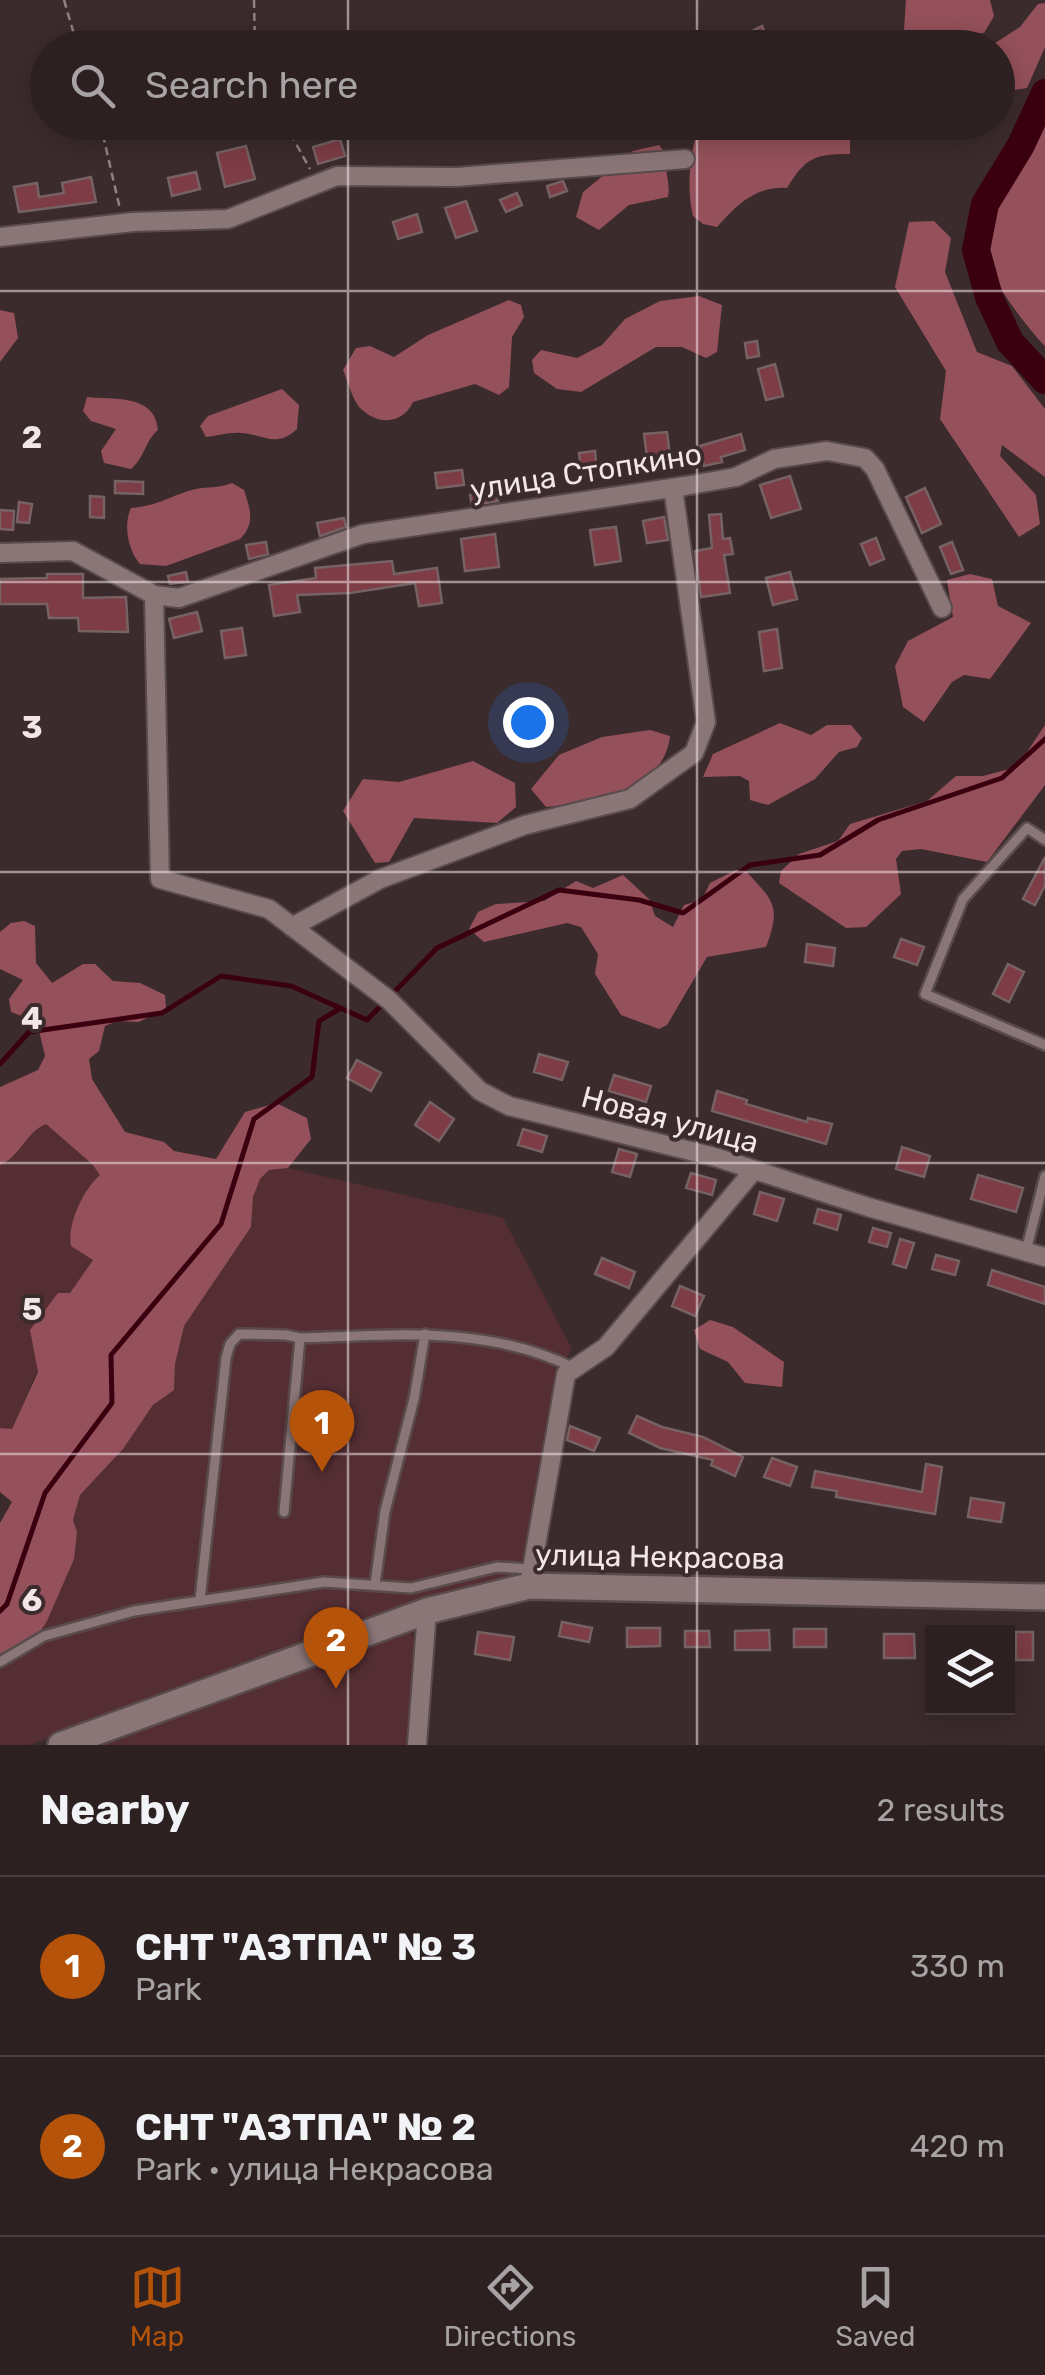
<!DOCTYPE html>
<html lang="en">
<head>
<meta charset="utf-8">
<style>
	:root { --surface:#2d2021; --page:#392d2e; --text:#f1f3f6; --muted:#a7a3a5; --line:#483e3f; --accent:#b45309 }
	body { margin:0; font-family:Rubik,sans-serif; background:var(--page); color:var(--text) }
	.controls { position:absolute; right:30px; bottom:30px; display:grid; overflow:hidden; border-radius:0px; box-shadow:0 5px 25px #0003 }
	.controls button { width:90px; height:90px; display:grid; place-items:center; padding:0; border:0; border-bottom:2px solid var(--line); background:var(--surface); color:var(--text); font:50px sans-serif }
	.you { position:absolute; left:528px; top:722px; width:35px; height:35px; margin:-25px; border:8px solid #fff; border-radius:50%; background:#1a73e8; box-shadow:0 0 0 15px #1a73e833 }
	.badge { display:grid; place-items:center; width:65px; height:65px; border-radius:50%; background:var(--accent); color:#fff; font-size:32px; font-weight:700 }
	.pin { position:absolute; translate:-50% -82px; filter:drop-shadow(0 2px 5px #0008) }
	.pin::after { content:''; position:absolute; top:52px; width:35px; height:30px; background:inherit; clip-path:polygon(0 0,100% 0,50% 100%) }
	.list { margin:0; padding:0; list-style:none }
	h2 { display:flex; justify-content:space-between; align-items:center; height:130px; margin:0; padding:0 40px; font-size:42px }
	h2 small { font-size:32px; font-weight:400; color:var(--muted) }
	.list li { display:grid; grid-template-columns:65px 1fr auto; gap:30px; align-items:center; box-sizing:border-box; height:180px; padding:0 40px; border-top:2px solid var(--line) }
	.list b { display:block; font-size:38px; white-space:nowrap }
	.list p { margin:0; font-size:32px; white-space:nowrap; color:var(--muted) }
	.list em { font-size:32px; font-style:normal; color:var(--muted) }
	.icon { flex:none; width:55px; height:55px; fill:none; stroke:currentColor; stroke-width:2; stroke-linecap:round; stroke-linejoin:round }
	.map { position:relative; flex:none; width:1045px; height:1745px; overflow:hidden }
	.search { position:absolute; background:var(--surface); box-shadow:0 5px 25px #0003; left:30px; right:30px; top:30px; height:110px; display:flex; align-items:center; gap:25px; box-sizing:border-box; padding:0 35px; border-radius:55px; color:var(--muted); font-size:38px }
	.sheet { height:490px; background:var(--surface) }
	nav { display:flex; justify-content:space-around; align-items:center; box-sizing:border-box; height:140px; border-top:2px solid var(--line); background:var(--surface); font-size:28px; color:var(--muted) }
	nav a { display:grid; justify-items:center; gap:5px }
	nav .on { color:var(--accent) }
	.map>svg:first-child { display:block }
</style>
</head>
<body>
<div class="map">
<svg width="1045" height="1745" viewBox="0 0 1045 1745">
	<rect width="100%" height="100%" fill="#3c2b2c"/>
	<path fill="#542e33" d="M46,1124L92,1164L100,1175L93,1259L70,1294L12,1430L0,1428V1165C21,1156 25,1133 46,1124Z
		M288,1168L503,1218L572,1349L561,1368L525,1578L378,1618L29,1745H0V1655L31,1645L77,1533L73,1520L80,1495L123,1449L153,1405L174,1390L175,1364L184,1326L251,1227L253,1197L260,1179L269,1170Z
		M410,1631L415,1640L410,1745H102Z"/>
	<path fill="#95515b" d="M906,0H990L994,16L984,33L947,34L929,44L909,39L904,30Z
		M1045,3V47L1027,88L1009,91L998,80V48L989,47L1020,27L1038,4Z
		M1045,109V346C1029,330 993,283 988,262C980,226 1029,144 1045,109Z
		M700,123H839L850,141V154C815,154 806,157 787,188C755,186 737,205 717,227L703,224L693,216C686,187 690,151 700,123Z
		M659,145L667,155C663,169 671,182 668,197L629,205L599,230L576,217L583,192L633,151Z
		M934,221L951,238L945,272L977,352L1012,366L1045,409V477L1002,445L1000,456L1036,495L1040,524L1019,537L940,419L946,371L895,287L909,222Z
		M699,296L722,305L717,352L706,358L682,347H656L581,392L557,389L534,373L532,360L541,350L577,358L602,345L625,319L660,301Z
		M509,300L521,305L524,317L512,337L509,387L499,395L475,384L413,402C403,424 378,426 360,408C352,399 348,381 343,370L356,348L370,346L394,357L428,335Z
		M0,310L14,313L18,338L0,362Z
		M282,389L299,405L297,429C275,449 264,434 241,433C230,432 217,436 206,437L200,426L208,416Z
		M87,397C115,400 155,394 158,430C145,441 145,457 131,469L104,463L101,451L116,429L91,421L83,411Z
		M232,483L244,490C250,509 256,523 240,539L166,566L140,564C128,550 123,525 131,508C161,505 167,497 192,490C206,486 218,489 232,483Z
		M970,574L992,579L998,606L1031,623L990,679L964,675L952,682L924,722L903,707L895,666L908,641L953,617L947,580Z
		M780,723L811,735L827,725H851L862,738L857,747L839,752L815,779L768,805L750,800L749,781L740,776L703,777L713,754Z
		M1045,725V785L987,862L921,849L902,851L896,859L901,894L866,927L846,928L779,883L781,871L799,854L838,841L850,824L927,801L956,776H983L1017,767Z
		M650,730L670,736C664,792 591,802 546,807L531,789L559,755L602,737Z
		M473,761L515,783L516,807L497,823L414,818L389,862L375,863L343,811L363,779L399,782Z
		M736,870H745C773,901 782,905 766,947L707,957L667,1025L659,1029L621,1015L595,974L598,954L581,927L567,923L484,942L469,929L478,912L496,904L544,901L576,881L593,888L623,875L649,899L655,916L673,927L684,905L702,900L710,883Z
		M24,921L35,926L36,963L52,983L83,964H95L113,981L140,983L165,995L166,1008L139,1022L117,1021L105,1026L99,1051L89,1059L92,1079L125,1132L164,1142L174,1151L216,1159L245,1112L276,1103L307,1118L311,1139L288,1168L269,1170L260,1179L253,1197L251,1227L184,1326L175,1364L174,1390L153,1405L123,1449L80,1495L73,1520L77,1532L74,1559L47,1621L31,1645L0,1655V1523L12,1502L0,1492V1428L12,1429L38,1372L30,1330L58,1293H70L93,1260L71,1246C67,1224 83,1190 100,1175L92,1164L46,1124C25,1133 21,1156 0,1165V1087L38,1070L45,1056L37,1022L11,1012L9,999L23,980L0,969V932L11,923Z
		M710,1320L733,1327L784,1362L782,1387L745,1383L728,1362L700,1349L694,1330Z"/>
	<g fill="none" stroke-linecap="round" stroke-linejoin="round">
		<path stroke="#3b0010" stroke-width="5" d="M0,1064L29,1032L162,1013L221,976L291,986L367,1020L437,948L559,890L639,900L683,913L750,865L820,855L878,820L1002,778L1045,739
			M0,1611L7,1604L45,1493L112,1403L111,1355L221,1224L254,1119L312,1077L319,1021L341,1008"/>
		<path stroke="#3b0010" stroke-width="28" d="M1045,93L1021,145L985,204L976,250L989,297L1010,342L1045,380"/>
	</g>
	<path fill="#7d3c46" stroke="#766163" stroke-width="2.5" d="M762,26L769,41L747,48L742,36Z
		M340,139L345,156L318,164L313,147Z
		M246,146L255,179L225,187L217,153Z
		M196,172L200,189L172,196L168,178Z
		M91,177L96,202L19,212L14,187L37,183L39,197L64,193L62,183Z
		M563,181L567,191L550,197L547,186Z
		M517,193L522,205L506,212L500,200Z
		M466,201L477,231L456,238L445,208Z
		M417,214L422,232L398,239L393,222Z
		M757,341L759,356L747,358L745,343Z
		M775,364L783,396L766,400L758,369Z
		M667,432L670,456L647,458L644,434Z
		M741,434L745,450L721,457L722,462L704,466L700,446Z
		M595,451L597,474L582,476L579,453Z
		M462,470L464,485L437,488L435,473Z
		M790,476L801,509L771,518L760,485Z
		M115,481L143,482V494L115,493Z
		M925,488L941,524L922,533L906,497Z
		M496,490L498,501L472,505L470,495Z
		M90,496L104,497V518L90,517Z
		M19,502L32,504L29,523L17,522Z
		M0,510L14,511L13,530L0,529Z
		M721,514L723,539L730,538L733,554L724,555L730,593L701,597L695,551L712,548L709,515Z
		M664,517L668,540L647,543L643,521Z
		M344,518L346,527L320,536L317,523Z
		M616,527L621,561L595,565L590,530Z
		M495,534L499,567L465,571L461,539Z
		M876,538L884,559L870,565L861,544Z
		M266,542L268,554L249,559L246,545Z
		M952,542L963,570L951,574L940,547Z
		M392,561L394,574L437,568L442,603L419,606L415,583L350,593L297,595L300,612L274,616L269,585L316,578L315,568Z
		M186,572L188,582L170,584L168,576Z
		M790,572L797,599L773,605L766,578Z
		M47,574H83V598L126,597L128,632L79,631L78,618H49L47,604H0V579L47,578Z
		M197,612L202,631L174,638L169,619Z
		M242,628L246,655L225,658L221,631Z
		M777,629L782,668L764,671L759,632Z
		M1045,857V885L1035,905L1023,899Z
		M901,939L924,947L917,965L894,957Z
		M807,944L835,948L833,966L805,962Z
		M1008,964L1024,972L1009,1002L993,994Z
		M539,1054L568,1062L562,1080L534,1072Z
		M357,1060L381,1073L371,1091L347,1078Z
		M614,1075L651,1086L646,1102L609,1091Z
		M717,1091L747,1100L746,1104L807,1122L808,1118L832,1124L826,1144L712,1111Z
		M430,1102L454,1119L439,1141L415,1125Z
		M523,1129L547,1136L542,1152L518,1145Z
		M902,1147L930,1156L924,1177L896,1169Z
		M619,1149L637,1154L630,1177L612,1172Z
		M691,1173L716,1180L712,1195L686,1188Z
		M978,1175L1023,1188L1016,1212L971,1199Z
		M760,1192L784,1199L777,1221L754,1214Z
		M818,1209L841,1215L837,1230L814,1223Z
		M873,1228L891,1233L887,1247L869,1242Z
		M900,1239L914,1243L906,1268L893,1264Z
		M936,1255L959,1261L955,1275L932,1269Z
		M602,1258L635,1272L629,1288L595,1274Z
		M992,1270L1045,1287V1304L988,1285Z
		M680,1286L704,1296L695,1316L672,1306Z
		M637,1416L662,1427L703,1437L743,1457L735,1476L711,1465L713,1460L660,1448L629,1433Z
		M570,1426L600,1438L594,1451L567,1440Z
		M772,1458L797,1467L790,1486L764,1477Z
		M926,1464L942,1467L935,1514L836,1497L837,1491L812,1487L815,1471L922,1492Z
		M971,1498L1004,1503L1001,1522L968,1517Z
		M562,1622L592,1628L589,1642L559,1636Z
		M627,1628H660V1646L627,1647Z
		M794,1629H826V1647H794Z
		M769,1630L770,1650H735V1631Z
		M685,1631H709L710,1647H685Z
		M478,1632L514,1637L510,1660L475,1654Z
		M1016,1632H1033V1660H1016Z
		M884,1634H914L915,1658H884Z"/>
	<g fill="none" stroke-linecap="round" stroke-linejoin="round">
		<g stroke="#594a4c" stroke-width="14">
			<path id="lane" d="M1045,840L1027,828L963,899L925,994L1045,1045
				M1026,1251L1045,1176
				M284,1512L300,1338
				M375,1584L385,1511L414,1399L425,1334
				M200,1600L226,1358L230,1344L239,1334L286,1335L300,1338C393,1335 488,1325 574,1368
				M0,1662L44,1636L134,1611L324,1582L411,1588L497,1567L532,1569"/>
		</g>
		<g stroke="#594a4c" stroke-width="22">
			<path id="street" d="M0,237L133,222L228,219L337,176L457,177L685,159
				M0,553L73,551L154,595L160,879L269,909L389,1000L480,1091L509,1106L715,1157L868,1207L1045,1257
				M154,595L179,598L363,534L685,486L736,477L774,459L827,451L865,458L875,469L942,608
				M292,927L380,879L525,825L630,799L694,753L706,722L673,488
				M529,1586L566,1374L606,1347L754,1170
				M417,1745L427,1611"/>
		</g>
		<g stroke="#594a4c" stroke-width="30">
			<path id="secondary" d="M61,1745L427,1611L529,1586L1045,1597"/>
		</g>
		<path stroke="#918283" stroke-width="2.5" stroke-dasharray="8 5" stroke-linecap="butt" d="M64,0L78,48
			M254,0L255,48
			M100,122L120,209
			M284,122L310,169"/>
		<use href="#lane" stroke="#8a7577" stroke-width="9"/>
		<use href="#street" stroke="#8a7577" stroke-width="18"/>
		<use href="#secondary" stroke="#8a7577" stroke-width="25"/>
	</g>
	<path fill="none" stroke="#f2e6e7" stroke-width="2.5" stroke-opacity="0.55" d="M348,0V48M697,0V48M348,122V1745M697,122V1745M0,291H1045M0,582H1045M0,872H1045M0,1163H1045M0,1454H1045"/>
	<g text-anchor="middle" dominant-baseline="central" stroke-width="8" stroke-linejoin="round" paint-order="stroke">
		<g font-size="30" fill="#f2e6e7" stroke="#3c2b2c">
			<text transform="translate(586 472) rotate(-9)">улица Стопкино</text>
			<text transform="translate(670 1120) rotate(15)">Новая улица</text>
			<text transform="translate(660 1557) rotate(1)">улица Некрасова</text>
		</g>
	</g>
	<g font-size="32" text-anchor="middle" font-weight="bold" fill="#f2e6e7" stroke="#3c2b2c" stroke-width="8" stroke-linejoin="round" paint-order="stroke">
		<text x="32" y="448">2</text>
		<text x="32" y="738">3</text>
		<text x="32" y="1029">4</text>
		<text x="32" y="1320">5</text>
		<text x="32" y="1611">6</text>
	</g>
</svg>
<div class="controls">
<button><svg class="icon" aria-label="layers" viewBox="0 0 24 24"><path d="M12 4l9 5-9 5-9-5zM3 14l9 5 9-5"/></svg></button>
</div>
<div class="you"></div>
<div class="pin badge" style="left:322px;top:1472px">1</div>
<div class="pin badge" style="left:336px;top:1689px">2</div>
<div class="search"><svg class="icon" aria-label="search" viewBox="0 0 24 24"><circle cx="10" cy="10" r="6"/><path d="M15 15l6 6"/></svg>Search here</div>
</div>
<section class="sheet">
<h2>Nearby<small>2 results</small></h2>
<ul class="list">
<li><span class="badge">1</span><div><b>СНТ &quot;АЗТПА&quot; № 3</b><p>Park</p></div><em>330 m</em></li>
<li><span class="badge">2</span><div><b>СНТ &quot;АЗТПА&quot; № 2</b><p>Park · улица Некрасова</p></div><em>420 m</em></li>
</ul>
</section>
<nav>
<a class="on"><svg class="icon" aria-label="map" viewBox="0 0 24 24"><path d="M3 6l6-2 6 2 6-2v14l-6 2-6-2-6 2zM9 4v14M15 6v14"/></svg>Map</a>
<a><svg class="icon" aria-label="directions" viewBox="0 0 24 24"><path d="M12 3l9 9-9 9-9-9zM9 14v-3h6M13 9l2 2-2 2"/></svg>Directions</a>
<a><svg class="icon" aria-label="saved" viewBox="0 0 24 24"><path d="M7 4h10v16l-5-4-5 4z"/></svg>Saved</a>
</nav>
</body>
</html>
